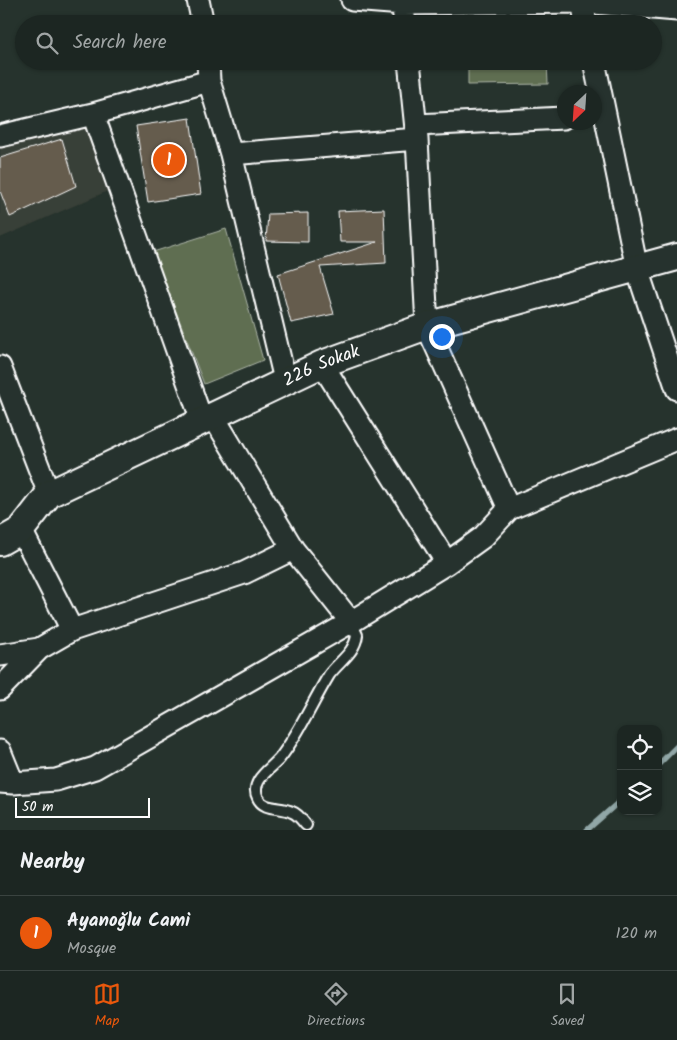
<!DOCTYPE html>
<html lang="en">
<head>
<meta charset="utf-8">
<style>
	:root { --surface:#1c2622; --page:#29322f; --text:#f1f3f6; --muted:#a0a5a5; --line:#3a4340; --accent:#ea580c }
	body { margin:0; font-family:Kalam,sans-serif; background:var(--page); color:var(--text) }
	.controls { position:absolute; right:15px; bottom:15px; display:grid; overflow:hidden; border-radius:10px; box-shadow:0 1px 4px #0004 }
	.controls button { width:45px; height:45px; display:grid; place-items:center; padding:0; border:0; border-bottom:1px solid var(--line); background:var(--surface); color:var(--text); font:25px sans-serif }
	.compass { position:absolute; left:557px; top:85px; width:45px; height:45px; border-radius:50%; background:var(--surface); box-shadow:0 1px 4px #0004; rotate:205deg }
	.scale { position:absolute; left:15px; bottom:12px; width:135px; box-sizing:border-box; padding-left:5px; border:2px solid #fff; border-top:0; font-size:14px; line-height:18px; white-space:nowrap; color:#fff; -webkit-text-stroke:4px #26332d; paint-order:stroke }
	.you { position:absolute; left:441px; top:336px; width:18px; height:18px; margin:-12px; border:4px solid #fff; border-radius:50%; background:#1a73e8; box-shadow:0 0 0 8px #1a73e833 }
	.badge { display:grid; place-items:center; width:32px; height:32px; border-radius:50%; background:var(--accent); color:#fff; font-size:16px; font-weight:700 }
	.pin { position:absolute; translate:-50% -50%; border:2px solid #fff; box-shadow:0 1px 5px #0006 }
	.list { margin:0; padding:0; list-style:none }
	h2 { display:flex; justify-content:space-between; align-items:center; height:65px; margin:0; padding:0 20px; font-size:21px }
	h2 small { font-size:16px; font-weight:400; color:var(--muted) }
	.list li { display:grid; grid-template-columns:32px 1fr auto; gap:15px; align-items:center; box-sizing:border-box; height:75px; padding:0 20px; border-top:1px solid var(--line) }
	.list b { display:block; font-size:19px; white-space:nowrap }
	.list p { margin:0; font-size:16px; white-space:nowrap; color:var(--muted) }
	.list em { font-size:16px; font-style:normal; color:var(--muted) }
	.icon { flex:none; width:28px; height:28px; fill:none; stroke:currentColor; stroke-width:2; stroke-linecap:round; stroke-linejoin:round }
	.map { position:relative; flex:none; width:677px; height:830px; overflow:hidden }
	.search { position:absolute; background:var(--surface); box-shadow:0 1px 4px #0004; left:15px; right:15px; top:15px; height:55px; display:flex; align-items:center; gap:12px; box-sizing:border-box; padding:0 18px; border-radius:28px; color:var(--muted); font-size:19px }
	.sheet { height:140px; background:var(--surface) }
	nav { display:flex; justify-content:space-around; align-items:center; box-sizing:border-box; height:70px; border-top:1px solid var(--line); background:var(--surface); font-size:14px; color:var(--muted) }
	nav a { display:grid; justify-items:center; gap:2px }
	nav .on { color:var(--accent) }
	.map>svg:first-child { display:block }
</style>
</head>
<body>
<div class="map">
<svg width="677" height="830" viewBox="0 0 677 830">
	<rect width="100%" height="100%" fill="#26332d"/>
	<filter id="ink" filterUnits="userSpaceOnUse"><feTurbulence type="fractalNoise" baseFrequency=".02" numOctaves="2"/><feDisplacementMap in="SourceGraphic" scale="10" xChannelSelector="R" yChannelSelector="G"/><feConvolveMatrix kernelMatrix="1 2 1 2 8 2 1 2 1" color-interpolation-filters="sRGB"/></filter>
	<g filter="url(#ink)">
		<path fill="#393f37" d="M87,123L110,190L0,238V148Z"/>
		<path fill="#5e6e51" stroke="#aeb6a8" d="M468,61H547L548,84L468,85Z
			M226,229L263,360L204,384L153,252Z"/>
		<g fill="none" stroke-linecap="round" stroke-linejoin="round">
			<path stroke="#91a7a7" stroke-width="5.5" d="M658,765L677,746
				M587,830L621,800"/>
		</g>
		<path fill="#655c4e" stroke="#fff" d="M190,118L201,194L148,202L136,126Z
			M62,139L76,186L10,217L0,191V158Z
			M384,209L386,263L320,267L334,314L291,323L278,274L377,242H340L338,211Z
			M308,213V242L266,241L268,214Z"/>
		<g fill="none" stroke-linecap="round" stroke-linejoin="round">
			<g stroke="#fff" stroke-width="14">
				<path id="service" d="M306,825C302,820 298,814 292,812C281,806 264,811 258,798C249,781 271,769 280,758C300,732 312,703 329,675C338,662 355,653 357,635L351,622"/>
			</g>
			<g stroke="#fff" stroke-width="25">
				<path id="minor" d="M198,0L203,24
					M352,0L403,4L582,2L677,10
					M402,0L405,24
					M582,2L586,24
					M208,61L209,81L231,154L285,380
					M409,61L417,139L427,326L509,509
					M594,61L637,269L677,389
					M93,114L202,421
					M416,125L564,118
					M0,136L93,114L209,81
					M231,154L417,139
					M322,364L447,563
					M0,367L49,494
					M213,416L293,549L351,622
					M21,530L72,630
					M0,655L39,649
					M0,689L39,649L72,630L244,573L293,549
					M0,751L13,783
					M0,782L13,783L56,780L95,768L351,622L447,563L483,537L509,509L677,439"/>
			</g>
			<g stroke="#fff" stroke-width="30">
				<g id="tertiary">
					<path id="s1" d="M0,542L21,530L49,494L322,364L427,326L677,257"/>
				</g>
			</g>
			<use href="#service" stroke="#26332d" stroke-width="10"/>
			<use href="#minor" stroke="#26332d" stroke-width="21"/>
			<use href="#tertiary" stroke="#26332d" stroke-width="26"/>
		</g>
	</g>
	<g text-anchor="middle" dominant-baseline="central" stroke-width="4" stroke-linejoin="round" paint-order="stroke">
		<g font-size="18" fill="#fff" stroke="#26332d">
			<text stroke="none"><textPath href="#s1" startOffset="371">226 Sokak</textPath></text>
		</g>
	</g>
</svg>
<div class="controls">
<button><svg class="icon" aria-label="locate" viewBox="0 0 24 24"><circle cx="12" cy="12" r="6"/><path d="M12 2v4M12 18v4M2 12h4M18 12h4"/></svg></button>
<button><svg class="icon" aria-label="layers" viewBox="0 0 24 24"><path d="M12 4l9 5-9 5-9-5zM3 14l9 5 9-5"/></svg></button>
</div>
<svg class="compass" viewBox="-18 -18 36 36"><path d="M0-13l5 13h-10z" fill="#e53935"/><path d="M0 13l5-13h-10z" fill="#a0a5a5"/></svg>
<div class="scale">50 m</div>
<div class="you"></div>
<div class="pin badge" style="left:169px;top:160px">1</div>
<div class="search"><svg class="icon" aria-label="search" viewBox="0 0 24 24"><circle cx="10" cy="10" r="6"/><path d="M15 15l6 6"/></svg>Search here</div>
</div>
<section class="sheet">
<h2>Nearby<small></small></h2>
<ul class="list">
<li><span class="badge">1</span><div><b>Ayanoğlu Cami</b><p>Mosque</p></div><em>120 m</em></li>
</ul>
</section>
<nav>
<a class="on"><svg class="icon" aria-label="map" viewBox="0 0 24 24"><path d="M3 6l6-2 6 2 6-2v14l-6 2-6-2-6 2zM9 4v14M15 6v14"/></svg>Map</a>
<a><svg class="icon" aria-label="directions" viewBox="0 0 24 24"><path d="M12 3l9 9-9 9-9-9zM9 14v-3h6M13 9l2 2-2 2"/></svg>Directions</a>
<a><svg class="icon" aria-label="saved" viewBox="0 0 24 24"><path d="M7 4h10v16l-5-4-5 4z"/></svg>Saved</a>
</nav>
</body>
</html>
